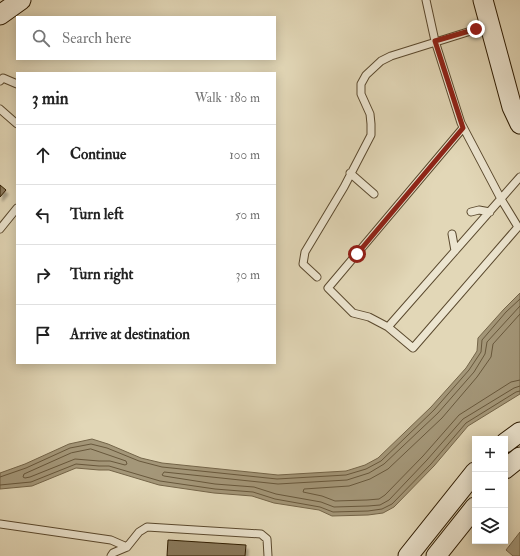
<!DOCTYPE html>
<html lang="en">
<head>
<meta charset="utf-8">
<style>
	:root { --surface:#fff; --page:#f2f2f2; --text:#222; --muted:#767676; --line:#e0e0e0 }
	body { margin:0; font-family:"IM FELL Double Pica",serif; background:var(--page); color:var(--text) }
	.controls { position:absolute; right:12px; bottom:12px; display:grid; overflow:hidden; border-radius:0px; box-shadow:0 2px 10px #0003 }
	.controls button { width:36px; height:36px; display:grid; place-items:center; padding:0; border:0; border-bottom:1px solid var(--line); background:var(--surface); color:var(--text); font:20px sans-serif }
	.stop { position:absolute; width:12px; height:12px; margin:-9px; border:3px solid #8f2418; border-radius:50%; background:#fff }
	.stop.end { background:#8f2418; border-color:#fff; box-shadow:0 1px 4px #0008 }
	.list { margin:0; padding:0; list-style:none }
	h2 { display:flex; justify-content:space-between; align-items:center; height:52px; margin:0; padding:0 16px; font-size:17px }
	h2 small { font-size:13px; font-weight:400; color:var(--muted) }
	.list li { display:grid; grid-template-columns:26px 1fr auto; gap:12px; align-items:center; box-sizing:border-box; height:60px; padding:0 16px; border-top:1px solid var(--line) }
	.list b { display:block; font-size:15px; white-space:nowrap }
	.list em { font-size:13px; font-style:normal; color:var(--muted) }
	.icon { flex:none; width:22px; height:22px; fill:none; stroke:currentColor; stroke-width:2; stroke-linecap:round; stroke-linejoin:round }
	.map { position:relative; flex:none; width:520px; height:556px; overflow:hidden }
	.search { position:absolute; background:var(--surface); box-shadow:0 2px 10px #0003; left:16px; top:16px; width:260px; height:44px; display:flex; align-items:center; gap:10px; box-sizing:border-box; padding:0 14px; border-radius:0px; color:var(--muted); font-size:15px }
	.panel { position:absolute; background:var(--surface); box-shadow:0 2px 10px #0003; left:16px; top:72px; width:260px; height:292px; border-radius:0px }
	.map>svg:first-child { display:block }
</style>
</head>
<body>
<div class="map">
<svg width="520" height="556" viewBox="0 0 520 556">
	<defs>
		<filter id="shadow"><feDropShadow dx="2.5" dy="4.5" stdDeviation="1" flood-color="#0004"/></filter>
	</defs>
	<rect width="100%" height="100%" fill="#e2d7b7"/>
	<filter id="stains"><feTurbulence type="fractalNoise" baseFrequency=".005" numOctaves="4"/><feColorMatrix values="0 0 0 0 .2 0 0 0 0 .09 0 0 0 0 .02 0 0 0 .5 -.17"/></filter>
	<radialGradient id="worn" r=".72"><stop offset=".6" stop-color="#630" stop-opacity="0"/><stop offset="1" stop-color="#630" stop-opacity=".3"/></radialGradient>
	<path fill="#a49779" stroke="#746549" d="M520,293V394L468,426L434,466L394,507L383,513L368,515L332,516L319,510L274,503L252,496L214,493L159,485L109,470H99L76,468L32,486L0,489V473L25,464L69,444L92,439L108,444L141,458L162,463L278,475L346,471L365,465L378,458L431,407L466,368L477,351L478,338L504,309Z
		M520,532V556H513L506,550Z"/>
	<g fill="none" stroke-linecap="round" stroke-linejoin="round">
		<path stroke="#68583c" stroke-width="1" d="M520,306L487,342L485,354L474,372L438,413L384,464L369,473L347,480L278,484L164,472L162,475L164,476L215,484L254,487L276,494L321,502L334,507L368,506L380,505L389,500L427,460L463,419L514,388L520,386
			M520,314L493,344L491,357L477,377L442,418L388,469L370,479L349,486L304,489L303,492L322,496L335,501L367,500L379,499L385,495L423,456L459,415L511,382L520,380
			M91,449L126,461L127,464L125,465L110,461H99L75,459L30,477L25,478L23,477L24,474L71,453Z
			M0,477L26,468L70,448L91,444L107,448L139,461L162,467L277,479L346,475L366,469L381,461L434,410L469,370L481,352L482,340L506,312L520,299
			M0,485L31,482L76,464L99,466H109L160,481L215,489L253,492L275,499L320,507L333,512L368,511L382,509L392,504L431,464L466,423L516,392L520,391"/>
	</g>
	<path fill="#8b7c5f" stroke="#2c1a00" filter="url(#shadow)" d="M0,185L6,190L0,197Z
		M168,540L246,545L245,556H167Z"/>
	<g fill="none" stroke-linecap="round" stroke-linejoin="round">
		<g stroke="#5a492e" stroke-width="9">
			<path id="lane" d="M0,81L3,78L17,84
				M0,109L17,124
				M463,128L328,288L353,313L369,317L388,327L520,177
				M350,173L374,194
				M471,212L479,210L490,212
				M0,229L17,208
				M452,234L455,251
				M317,277L303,264L305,252L344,187L371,135V124L370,114L361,94V84L366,75L381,61L391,56L490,25
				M388,327L413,348L518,227L501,199L461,123L435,41L426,0
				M0,524L111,540L127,547
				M111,556L113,553L127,547L139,532L147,527L261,534L267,539L268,556"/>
		</g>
		<g stroke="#2c1a00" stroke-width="21">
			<path id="secondary" d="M483,0L512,107L520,124
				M0,15L21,0
				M505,443L520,432
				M505,469L520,457
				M408,556L475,472
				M436,556L475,507"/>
		</g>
		<use href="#lane" stroke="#ece5d0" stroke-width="7"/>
		<use href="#secondary" stroke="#ece5d0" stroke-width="19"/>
	</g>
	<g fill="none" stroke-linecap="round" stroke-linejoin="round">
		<path stroke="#8f2418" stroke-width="5" d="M357,254L463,128L435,41L476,29"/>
	</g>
	<rect width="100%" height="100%" filter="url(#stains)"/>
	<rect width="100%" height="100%" fill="url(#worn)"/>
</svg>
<div class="controls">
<button>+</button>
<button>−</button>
<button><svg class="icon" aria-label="layers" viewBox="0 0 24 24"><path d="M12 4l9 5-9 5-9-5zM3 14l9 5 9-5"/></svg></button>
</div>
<div class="stop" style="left:357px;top:254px"></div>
<div class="stop end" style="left:476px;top:29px"></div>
<div class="search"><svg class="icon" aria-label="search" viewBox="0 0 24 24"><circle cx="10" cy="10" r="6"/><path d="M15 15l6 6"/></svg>Search here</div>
<section class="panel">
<h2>3 min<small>Walk · 180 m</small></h2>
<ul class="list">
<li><svg class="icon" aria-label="ahead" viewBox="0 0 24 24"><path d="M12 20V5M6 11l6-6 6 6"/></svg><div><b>Continue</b></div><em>100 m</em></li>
<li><svg class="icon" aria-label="left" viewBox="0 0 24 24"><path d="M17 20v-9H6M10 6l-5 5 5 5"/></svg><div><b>Turn left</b></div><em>50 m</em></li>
<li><svg class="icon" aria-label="right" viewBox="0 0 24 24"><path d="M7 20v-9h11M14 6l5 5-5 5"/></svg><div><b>Turn right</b></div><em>30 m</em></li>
<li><svg class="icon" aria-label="arrive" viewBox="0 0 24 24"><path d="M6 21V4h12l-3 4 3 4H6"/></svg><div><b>Arrive at destination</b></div></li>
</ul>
</section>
</div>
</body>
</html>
